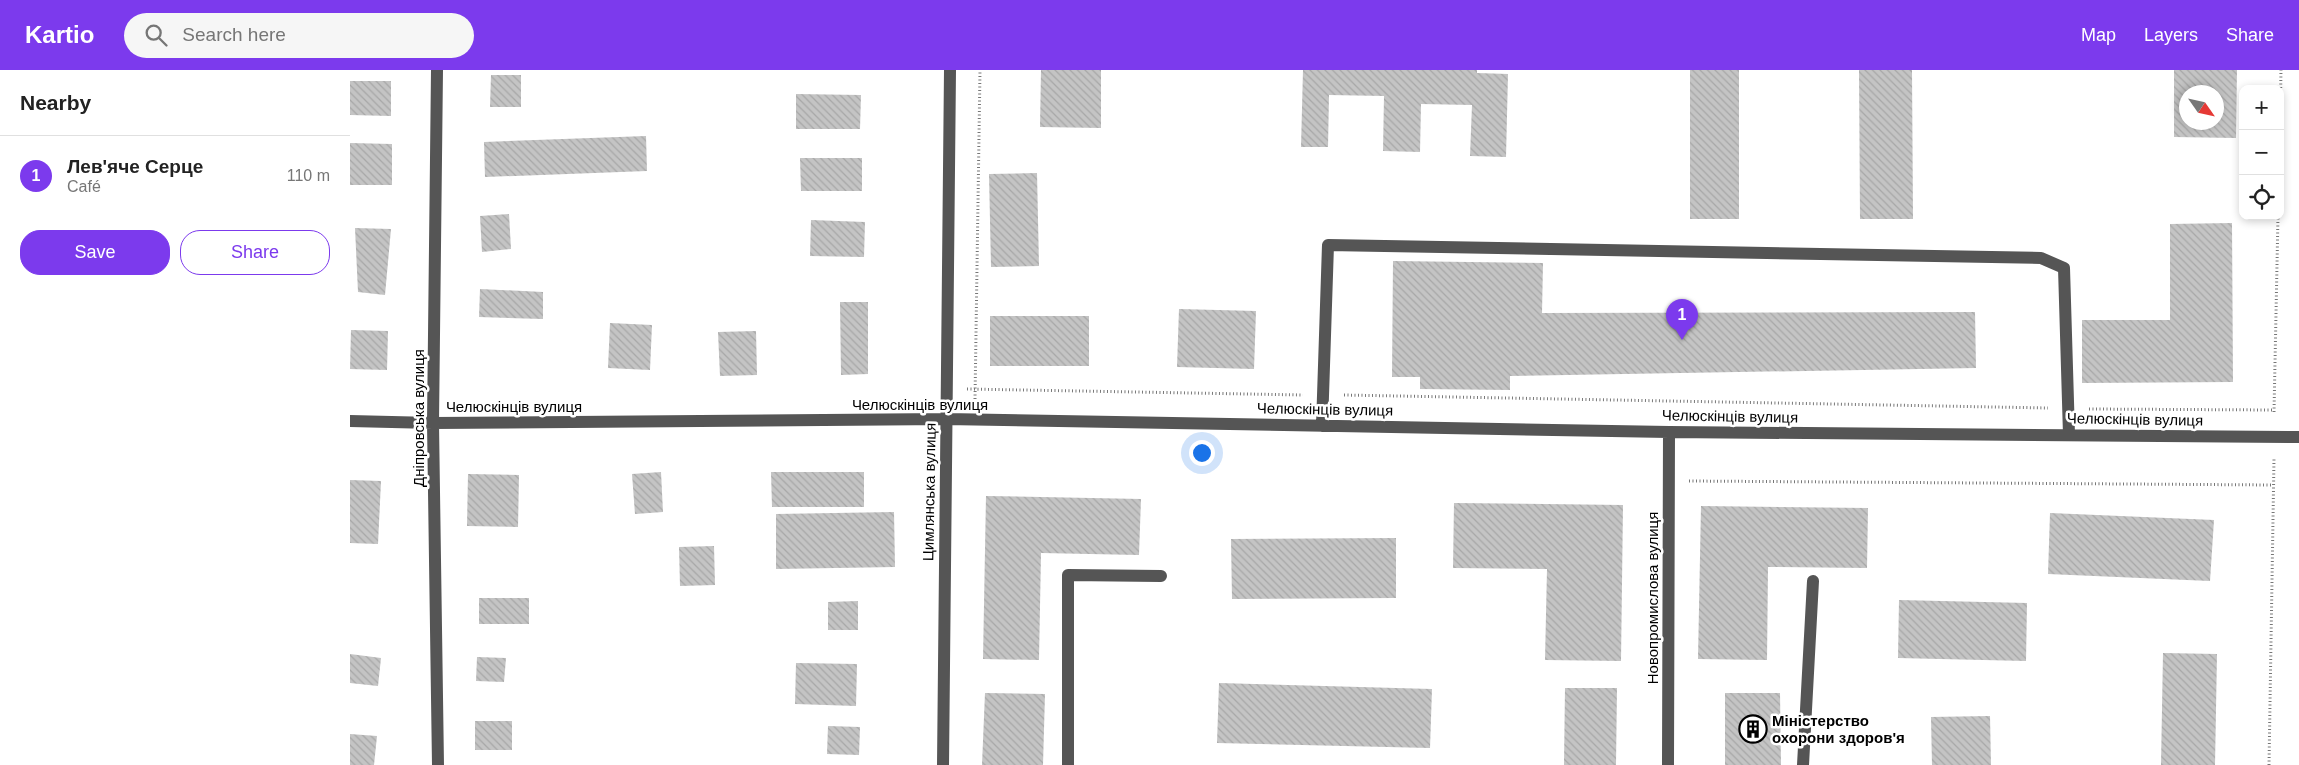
<!DOCTYPE html>
<html lang="en">
<head>
<meta charset="utf-8">
<style>
	:root { --surface:#fff; --page:#f6f6f6; --text:#222; --muted:#767676; --line:#e0e0e0; --accent:#7c3aed }
	body { margin:0; font-family:Helvetica,sans-serif; background:var(--page); color:var(--text) }
	.controls { position:absolute; right:15px; top:15px; display:grid; overflow:hidden; border-radius:10px; box-shadow:0 2px 8px #0003 }
	.controls button { width:45px; height:45px; display:grid; place-items:center; padding:0; border:0; border-bottom:1px solid var(--line); background:var(--surface); color:var(--text); font:25px sans-serif }
	.compass { position:absolute; left:1829px; top:15px; width:45px; height:45px; border-radius:50%; background:var(--surface); box-shadow:0 2px 8px #0003; rotate:124deg }
	.you { position:absolute; left:851px; top:382px; width:18px; height:18px; margin:-12px; border:4px solid #fff; border-radius:50%; background:#1a73e8; box-shadow:0 0 0 8px #1a73e833 }
	.badge { display:grid; place-items:center; width:32px; height:32px; border-radius:50%; background:var(--accent); color:#fff; font-size:16px; font-weight:700 }
	.pin { position:absolute; translate:-50% -41px; filter:drop-shadow(0 1px 2px #0008) }
	.pin::after { content:''; position:absolute; top:26px; width:18px; height:15px; background:inherit; clip-path:polygon(0 0,100% 0,50% 100%) }
	.list { margin:0; padding:0; list-style:none }
	h2 { display:flex; justify-content:space-between; align-items:center; height:65px; margin:0; padding:0 20px; font-size:21px }
	h2 small { font-size:16px; font-weight:400; color:var(--muted) }
	.list li { display:grid; grid-template-columns:32px 1fr auto; gap:15px; align-items:center; box-sizing:border-box; height:80px; padding:0 20px; border-top:1px solid var(--line) }
	.list b { display:block; font-size:19px; white-space:nowrap }
	.list p { margin:0; font-size:16px; white-space:nowrap; color:var(--muted) }
	.list em { font-size:16px; font-style:normal; color:var(--muted) }
	.actions { display:flex; gap:10px; padding:15px 20px }
	.actions a { flex:1; padding:11px 0; border:1px solid var(--accent); border-radius:20px; text-align:center; font-size:18px; color:var(--accent) }
	.actions .main { background:var(--accent); color:#fff }
	.icon { flex:none; width:28px; height:28px; fill:none; stroke:currentColor; stroke-width:2; stroke-linecap:round; stroke-linejoin:round }
	.map { position:relative; flex:none; width:1949px; height:695px; overflow:hidden }
	header { display:flex; align-items:center; gap:30px; box-sizing:border-box; height:70px; padding:0 25px; background:var(--accent); color:#fff }
	header strong { font-size:24px }
	nav { display:flex; gap:28px; margin-inline-start:auto; font-size:18px }
	.search { width:350px; height:45px; background:var(--page); display:flex; align-items:center; gap:12px; box-sizing:border-box; padding:0 18px; border-radius:28px; color:var(--muted); font-size:19px }
	main { display:flex }
	aside { flex:1; background:var(--surface) }
	.map>svg:first-child { display:block }
</style>
</head>
<body>
<header>
<strong>Kartio</strong>
<div class="search"><svg class="icon" aria-label="search" viewBox="0 0 24 24"><circle cx="10" cy="10" r="6"/><path d="M15 15l6 6"/></svg>Search here</div>
<nav><a>Map</a><a>Layers</a><a>Share</a></nav>
</header>
<main>
<aside>
<h2>Nearby<small></small></h2>
<ul class="list">
<li><span class="badge">1</span><div><b>Лев'яче Серце</b><p>Café</p></div><em>110 m</em></li>
</ul>
<div class="actions"><a class="main">Save</a><a>Share</a></div>
</aside>
<div class="map">
<svg width="1949" height="695" viewBox="0 0 1949 695">
	<defs>
		<pattern id="building-back-hatch" width="6" height="6" patternUnits="userSpaceOnUse" patternTransform="scale(1.25)"><rect width="6" height="6" fill="#c4c4c4"/><path d="M-1 5l2 2M0 0l6 6M5-1l2 2" fill="none" stroke="#a7a7a7"/></pattern>
	</defs>
	<rect width="100%" height="100%" fill="#fff"/>
	<path fill="url(#building-back-hatch)" fill-rule="evenodd" d="M691,0H751V58L690,57Z
		M953,0H1127V3L1158,4L1156,87L1120,86L1122,35L1071,34L1070,82L1033,81L1034,26L979,25L978,77H951Z
		M1340,0H1389V149H1340Z
		M1509,0H1562L1563,149H1510Z
		M1824,0H1887L1886,68L1824,67ZM1836,22H1866V52H1836Z
		M141,5H171V37H140Z
		M0,11H41V46L0,45Z
		M446,24L511,25L510,59H446Z
		M296,66L297,101L135,107L134,72Z
		M0,73L42,74V115H0Z
		M450,88H512V121H451Z
		M687,103L689,196L641,197L639,104Z
		M159,144L161,179L132,182L130,146Z
		M461,150L515,152L514,187L460,186Z
		M1882,153L1883,312L1732,313V250H1820V154Z
		M5,158L41,159L35,225L8,222Z
		M1043,191L1193,193L1192,243L1625,242L1626,298L1160,306V320L1070,319V307H1042Z
		M130,219L193,222V249L129,247Z
		M490,232H518V304L491,305Z
		M829,239L906,241L904,299L827,297Z
		M640,246H739V296H640Z
		M260,253L302,255L300,300L258,298Z
		M1,260L38,261L37,300L0,299Z
		M406,261L407,305L370,306L368,262Z
		M311,402L313,442L285,444L282,404Z
		M421,402H514V437H422Z
		M118,404L169,405L168,457L117,456Z
		M0,410L31,411L28,474L0,473Z
		M636,426L791,429L789,485L691,483L689,590L633,589Z
		M1104,433L1273,435L1271,591L1195,590L1197,499L1103,498Z
		M1351,436L1518,438L1517,498L1418,497L1417,590L1348,589Z
		M544,442L545,497L426,499V444Z
		M1700,443L1864,450L1860,511L1698,504Z
		M1046,468V528L882,529L881,469Z
		M364,476L365,515L330,516L329,477Z
		M129,528H179V554H129Z
		M1549,530L1677,533L1676,591L1548,588Z
		M508,531V560H478V532Z
		M1813,583L1867,584L1865,695H1811Z
		M0,584L31,588L28,616L0,613Z
		M127,587L156,588L154,612L126,611Z
		M446,593L507,594L506,636L445,634Z
		M869,613L1082,619L1080,678L867,673Z
		M1215,618H1267L1266,695H1214Z
		M635,623L695,624L693,695H632Z
		M1375,623H1430L1431,695H1375Z
		M1640,646L1641,695H1582L1581,647Z
		M125,651H162V680H125Z
		M478,656L510,657L509,685L477,684Z
		M0,664L27,666L24,695H0Z"/>
	<g fill="none" stroke-linecap="round" stroke-linejoin="round">
		<path stroke="#777" stroke-width="3" stroke-dasharray="1 2.5" stroke-linecap="butt" d="M1930,60L1931,0
			M617,319L953,325
			M994,325L1698,338
			M625,329L630,0
			M1739,339L1924,340
			M1924,342L1928,146
			M1339,411L1923,415
			M1919,695L1924,388"/>
		<path stroke="#555" stroke-width="12" d="M87,0L83,353L88,695
			M0,351L83,353L596,349L1319,362L1949,367
			M972,356L978,175L1691,188L1714,198L1719,365
			M593,695L600,0
			M718,695V505L811,506
			M1318,695L1319,362
			M1453,695L1463,511"/>
	</g>
	<defs>
		<g id="building-ring" transform="scale(1.4375)"><circle r="9.5" fill="#fff" stroke="#000" stroke-width="1.5"/><path d="M-4-6H4V6H1V3H-1V6H-4ZM-2.5-4.3h1.7v1.8h-1.7ZM.8-4.3h1.7v1.8H.8ZM-2.5-1h1.7V.8h-1.7ZM.8-1h1.7V.8H.8Z" fill="#000"/></g>
	</defs>
	<g fill-rule="evenodd">
		<use href="#building-ring" x="1403" y="659"/>
	</g>
	<g text-anchor="middle" dominant-baseline="central" stroke-width="5" stroke-linejoin="round" paint-order="stroke">
		<g font-size="15" fill="#000" stroke="#fff">
			<text x="570" y="334">Челюскінців вулиця</text>
			<text x="164" y="336">Челюскінців вулиця</text>
			<text transform="translate(975 339) rotate(1)">Челюскінців вулиця</text>
			<text transform="translate(1380 346) rotate(1)">Челюскінців вулиця</text>
			<text transform="translate(68 348) rotate(-90)">Дніпровська вулиця</text>
			<text transform="translate(1785 349) rotate(1)">Челюскінців вулиця</text>
			<text transform="translate(579 422) rotate(-89)">Цимлянська вулиця</text>
			<text transform="translate(1302 528) rotate(-90)">Новопромислова вулиця</text>
		</g>
		<g font-size="15" font-weight="bold" fill="#000" stroke="#fff" text-anchor="start">
			<text x="1422" y="650">Міністерство<tspan x="1422" dy="17">охорони здоров'я</tspan></text>
		</g>
	</g>
</svg>
<div class="controls">
<button>+</button>
<button>−</button>
<button><svg class="icon" aria-label="locate" viewBox="0 0 24 24"><circle cx="12" cy="12" r="6"/><path d="M12 2v4M12 18v4M2 12h4M18 12h4"/></svg></button>
</div>
<svg class="compass" viewBox="-18 -18 36 36"><path d="M0-13l5 13h-10z" fill="#e53935"/><path d="M0 13l5-13h-10z" fill="#767676"/></svg>
<div class="you"></div>
<div class="pin badge" style="left:1332px;top:270px">1</div>
</div>
</main>
</body>
</html>
